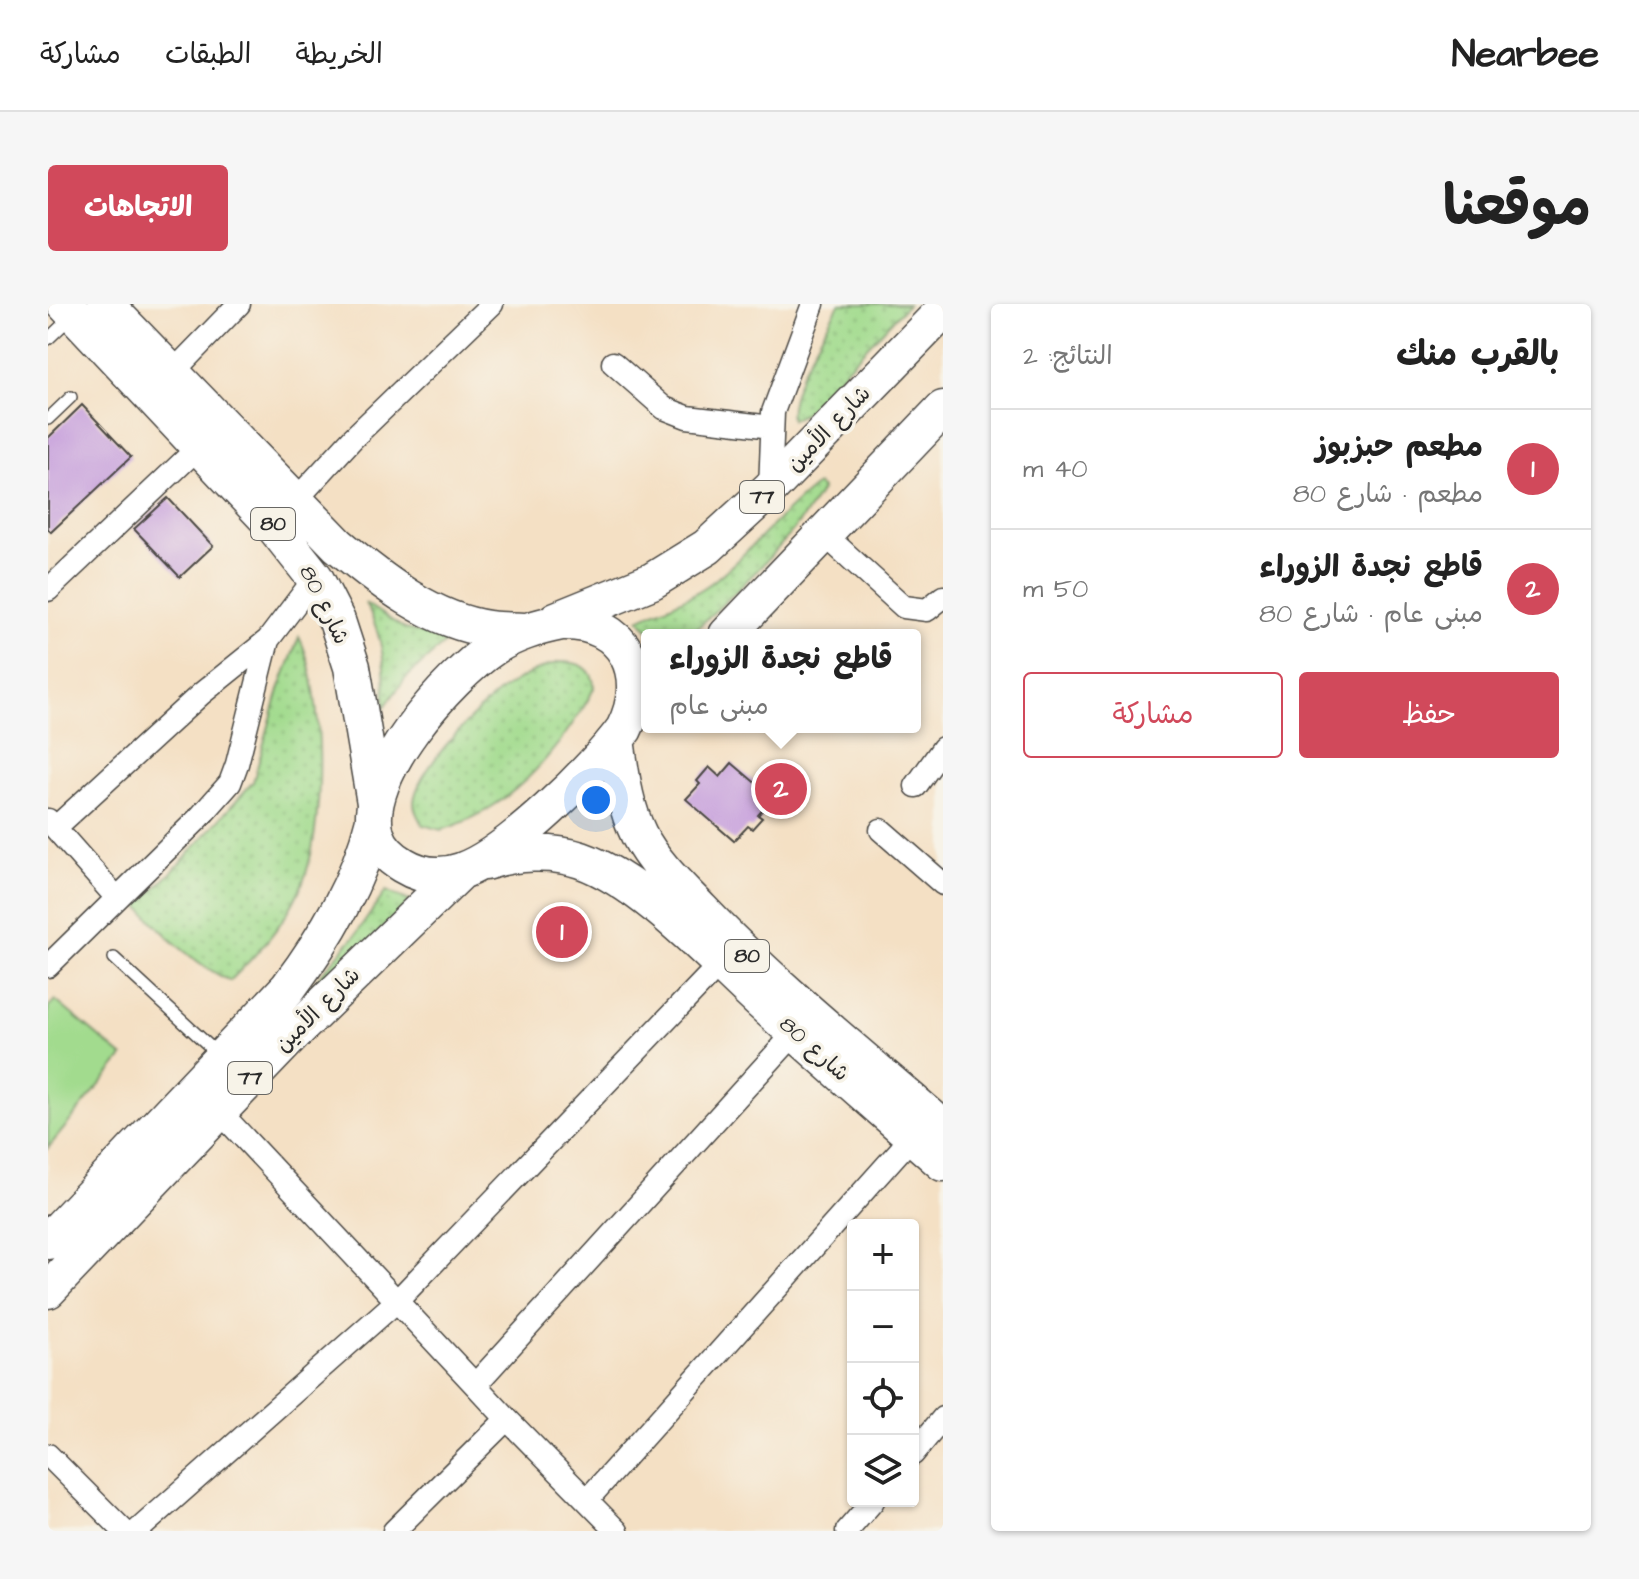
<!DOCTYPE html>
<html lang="ar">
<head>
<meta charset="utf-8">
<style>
	:root { --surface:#fff; --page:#f6f6f6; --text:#222; --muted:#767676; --line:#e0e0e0; --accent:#d1495b }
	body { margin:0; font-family:"Architects Daughter","Playpen Sans Arabic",sans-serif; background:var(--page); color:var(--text); direction:rtl }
	.controls { position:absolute; right:24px; bottom:24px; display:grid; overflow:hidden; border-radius:8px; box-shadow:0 2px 6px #0004 }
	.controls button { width:72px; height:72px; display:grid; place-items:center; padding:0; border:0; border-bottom:2px solid var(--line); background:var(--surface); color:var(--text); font:40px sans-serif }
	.you { position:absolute; left:548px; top:496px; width:28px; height:28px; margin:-20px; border:6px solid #fff; border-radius:50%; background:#1a73e8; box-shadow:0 0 0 12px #1a73e833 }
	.badge { display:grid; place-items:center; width:52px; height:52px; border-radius:50%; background:var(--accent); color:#fff; font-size:26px; font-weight:700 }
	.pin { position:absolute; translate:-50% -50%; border:4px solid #fff; box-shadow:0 2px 8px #0006 }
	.popup { position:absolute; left:593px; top:325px; width:280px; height:104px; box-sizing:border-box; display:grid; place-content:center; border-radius:8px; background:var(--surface); filter:drop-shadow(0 2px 6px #0005); font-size:26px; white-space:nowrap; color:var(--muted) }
	.popup b { font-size:30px; color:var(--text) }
	.popup::after { content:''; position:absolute; left:50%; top:100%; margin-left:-16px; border:16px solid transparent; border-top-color:var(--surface) }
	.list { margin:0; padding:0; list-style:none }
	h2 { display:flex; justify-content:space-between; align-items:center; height:104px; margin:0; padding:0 32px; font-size:34px }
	h2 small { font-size:26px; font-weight:400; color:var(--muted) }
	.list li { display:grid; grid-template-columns:52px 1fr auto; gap:24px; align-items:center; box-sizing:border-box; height:120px; padding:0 32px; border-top:2px solid var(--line) }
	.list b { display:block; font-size:30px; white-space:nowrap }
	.list p { margin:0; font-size:26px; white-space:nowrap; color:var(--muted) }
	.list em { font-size:26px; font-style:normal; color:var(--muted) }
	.actions { display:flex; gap:16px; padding:24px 32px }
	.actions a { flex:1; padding:18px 0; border:2px solid var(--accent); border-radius:8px; text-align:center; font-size:28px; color:var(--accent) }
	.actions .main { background:var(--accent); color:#fff }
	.icon { flex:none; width:44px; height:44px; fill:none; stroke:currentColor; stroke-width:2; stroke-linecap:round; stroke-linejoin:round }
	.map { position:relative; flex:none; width:895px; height:1227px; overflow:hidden; direction:ltr; border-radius:8px }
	header { display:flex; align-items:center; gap:48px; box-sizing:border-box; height:112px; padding:0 40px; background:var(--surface); border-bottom:2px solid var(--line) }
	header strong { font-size:38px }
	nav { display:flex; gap:44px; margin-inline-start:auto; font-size:28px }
	.intro { display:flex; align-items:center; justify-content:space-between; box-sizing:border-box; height:192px; padding:0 48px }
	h1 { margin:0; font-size:56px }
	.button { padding:20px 36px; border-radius:8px; background:var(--accent); color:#fff; font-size:28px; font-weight:700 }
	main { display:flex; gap:48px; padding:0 48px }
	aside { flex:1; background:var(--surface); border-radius:8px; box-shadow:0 2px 6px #0004 }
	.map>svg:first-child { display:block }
</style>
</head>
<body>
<header>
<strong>Nearbee</strong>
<nav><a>الخريطة</a><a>الطبقات</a><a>مشاركة</a></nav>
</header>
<div class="intro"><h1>موقعنا</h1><a class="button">الاتجاهات</a></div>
<main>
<aside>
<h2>بالقرب منك<small>النتائج: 2</small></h2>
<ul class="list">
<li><span class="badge">1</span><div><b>مطعم حبزبوز</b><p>مطعم · شارع 80</p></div><em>40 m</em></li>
<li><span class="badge">2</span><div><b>قاطع نجدة الزوراء</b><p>مبنى عام · شارع 80</p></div><em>50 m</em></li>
</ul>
<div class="actions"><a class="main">حفظ</a><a>مشاركة</a></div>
</aside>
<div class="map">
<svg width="895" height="1227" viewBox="0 0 895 1227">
	<defs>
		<pattern id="grass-dots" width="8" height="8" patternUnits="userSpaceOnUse" patternTransform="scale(2)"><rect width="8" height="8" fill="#a2db8e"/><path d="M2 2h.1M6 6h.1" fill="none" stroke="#8cbc7b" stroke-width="1.8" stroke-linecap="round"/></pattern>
	</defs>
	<rect width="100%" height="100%" fill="#f7f3e8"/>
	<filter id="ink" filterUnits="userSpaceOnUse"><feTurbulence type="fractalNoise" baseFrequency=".0125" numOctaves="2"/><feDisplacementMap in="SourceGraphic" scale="16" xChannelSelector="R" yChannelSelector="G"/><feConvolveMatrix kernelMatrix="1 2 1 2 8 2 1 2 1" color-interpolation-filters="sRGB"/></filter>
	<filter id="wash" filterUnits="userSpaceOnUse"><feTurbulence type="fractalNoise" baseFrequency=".006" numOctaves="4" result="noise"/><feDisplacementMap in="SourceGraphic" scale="32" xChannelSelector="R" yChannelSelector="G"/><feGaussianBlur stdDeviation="1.8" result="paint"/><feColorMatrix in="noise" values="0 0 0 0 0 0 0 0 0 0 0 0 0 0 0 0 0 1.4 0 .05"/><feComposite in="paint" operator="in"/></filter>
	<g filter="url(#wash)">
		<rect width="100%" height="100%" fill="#f4e0c4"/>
		<path fill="url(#grass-dots)" stroke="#66835c" stroke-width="2" d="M791,0H860L755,110L743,116C737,86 777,28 791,0Z
			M769,181L774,185C741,241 689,286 642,331H605L591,315C617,302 645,294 668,275C704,246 732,209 769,181Z
			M317,299L357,325L400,336L357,375L336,404C338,365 336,333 317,299Z
			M251,333C278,386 278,530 252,585C236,621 209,650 182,677C142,657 119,633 90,601L125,567L205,478L231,386Z
			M512,358C531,358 546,363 546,384C540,398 531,410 523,422C491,469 449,510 393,526L375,521C370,514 366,507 366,498C368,466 434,399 461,381C477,371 494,363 512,358Z
			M338,587L362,597L240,719L232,717L306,633Z"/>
		<path fill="#a2db8e" stroke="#66835c" stroke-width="2" d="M7,696L75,753L0,844V704Z"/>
		<g id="blocks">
			<path fill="#c299db" d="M34,101L83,153L3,228L0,225V134Z
				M120,194L165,242L132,273L86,225Z
				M684,459L725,494L710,511L714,514L704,525L700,522L686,537L638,495L652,480L649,477L661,463L672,473Z
				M503,606L519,610L534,618L515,638L491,615Z"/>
		</g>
	</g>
	<g filter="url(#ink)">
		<use href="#blocks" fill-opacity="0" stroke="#494642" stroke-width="2"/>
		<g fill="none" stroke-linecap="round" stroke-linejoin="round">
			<g stroke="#494642" stroke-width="14">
				<path id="service" d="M0,35L23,13
					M0,115L23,93
					M66,654L171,751"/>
			</g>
			<g stroke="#494642" stroke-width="25">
				<path id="minor" d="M565,59L616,104L639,113L724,123
					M123,70L191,0
					M722,185L725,108L765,0
					M247,197L305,134L444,0
					M776,230L856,303L879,306L895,293
					M0,286L152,142
					M868,482L895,444
					M0,516L68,593
					M7,524L153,390L220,336
					M833,526L895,580
					M0,662L151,514L182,479L189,460L220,336L267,274
					M171,807L459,1115L569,1227
					M428,1080L747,729
					M865,1150L895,1114
					M0,1151L76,1227
					M539,1196L865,832
					M89,1227L350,996L672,660
					M346,1227L459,1115
					M799,1227L825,1197"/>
			</g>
			<g stroke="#494642" stroke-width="39">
				<path id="primary" d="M17,0L225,221L267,274L289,317L304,363L327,499
					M57,0L290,241C333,277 384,317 441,325C453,327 466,326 478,327
					M508,316L604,277L659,243L722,185L895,7
					M514,318C577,316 604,371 576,425C548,464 458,552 413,567C393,574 373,572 355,561C343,554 332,543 328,530C311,472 402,372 446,343C467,329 490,323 514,318Z
					M679,331L895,105
					M568,436C573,469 576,501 591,531C606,560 631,583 653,606C728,685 814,753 895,824
					M437,558C466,548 504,546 533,556C595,578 664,653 713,698C773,752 834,805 895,859
					M0,937L240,684C278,633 311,578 326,516
					M0,986L247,728L412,568"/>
			</g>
			<use href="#service" stroke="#fff" stroke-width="11"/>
			<use href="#minor" stroke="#fff" stroke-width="22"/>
			<use href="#primary" stroke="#fff" stroke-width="36"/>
		</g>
	</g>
	<g text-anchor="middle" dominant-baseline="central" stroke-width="7" stroke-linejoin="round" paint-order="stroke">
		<g fill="#f7f3e8" stroke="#686764" stroke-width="2">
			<rect x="692" y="177" width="44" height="32" rx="6"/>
			<rect x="203" y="204" width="44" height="32" rx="6"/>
			<rect x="677" y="636" width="44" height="32" rx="6"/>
			<rect x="180" y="758" width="44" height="32" rx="6"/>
		</g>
		<g font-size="20" font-weight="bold" fill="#2b2b2b">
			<text x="714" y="193">77</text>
			<text x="225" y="220">80</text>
			<text x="699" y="652">80</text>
			<text x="202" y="774">77</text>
		</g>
		<g font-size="22" fill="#2b2b2b" stroke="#f7f3e8">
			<text transform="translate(781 125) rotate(-46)">شارع الأمين</text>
			<text transform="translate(276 301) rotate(64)">شارع 80</text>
			<text transform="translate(270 706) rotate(-45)">شارع الأمين</text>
			<text transform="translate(766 745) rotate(42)">شارع 80</text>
		</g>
	</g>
</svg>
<div class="controls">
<button>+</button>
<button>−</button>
<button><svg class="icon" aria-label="locate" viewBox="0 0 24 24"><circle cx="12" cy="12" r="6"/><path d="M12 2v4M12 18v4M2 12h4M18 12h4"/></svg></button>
<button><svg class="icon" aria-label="layers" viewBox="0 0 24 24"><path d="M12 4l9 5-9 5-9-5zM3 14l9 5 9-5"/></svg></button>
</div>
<div class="you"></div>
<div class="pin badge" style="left:514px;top:628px">1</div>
<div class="pin badge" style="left:733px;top:485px">2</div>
<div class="popup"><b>قاطع نجدة الزوراء</b>مبنى عام</div>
</div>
</main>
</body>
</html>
